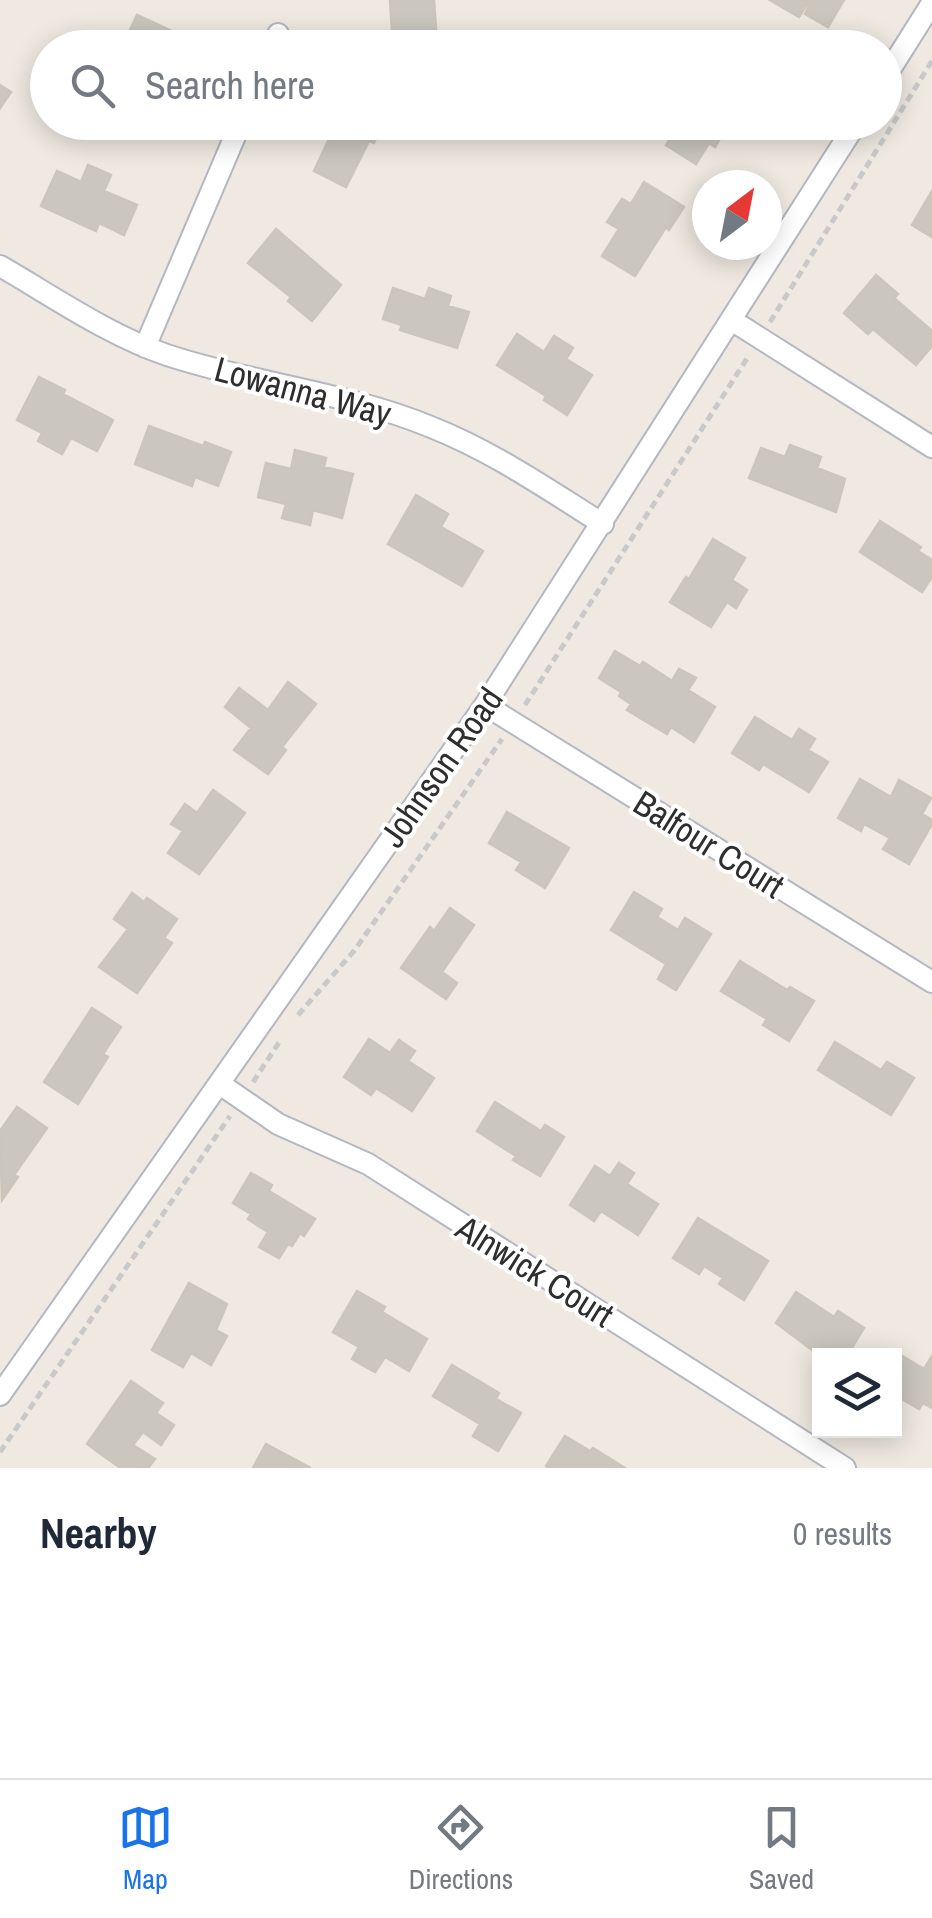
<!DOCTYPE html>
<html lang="en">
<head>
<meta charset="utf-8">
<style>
	:root { --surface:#fff; --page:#f2f2f3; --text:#1f2937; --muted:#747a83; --line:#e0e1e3; --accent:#1a73e8 }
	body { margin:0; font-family:"Archivo Narrow",sans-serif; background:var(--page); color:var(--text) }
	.controls { position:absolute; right:30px; bottom:30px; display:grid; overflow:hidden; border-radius:0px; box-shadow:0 5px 25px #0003 }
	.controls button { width:90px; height:90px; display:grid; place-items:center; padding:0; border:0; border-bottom:2px solid var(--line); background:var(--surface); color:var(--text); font:50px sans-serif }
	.compass { position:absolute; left:692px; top:170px; width:90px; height:90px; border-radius:50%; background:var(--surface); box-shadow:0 5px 25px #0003; rotate:32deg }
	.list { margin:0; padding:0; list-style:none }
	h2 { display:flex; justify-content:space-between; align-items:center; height:130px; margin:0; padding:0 40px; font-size:42px }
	h2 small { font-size:32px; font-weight:400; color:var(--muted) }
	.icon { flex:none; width:55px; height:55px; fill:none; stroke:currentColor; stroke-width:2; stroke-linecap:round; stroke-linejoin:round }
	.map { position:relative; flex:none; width:932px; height:1468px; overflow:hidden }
	.search { position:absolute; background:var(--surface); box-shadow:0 5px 25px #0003; left:30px; right:30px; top:30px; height:110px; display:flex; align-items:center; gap:25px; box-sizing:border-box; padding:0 35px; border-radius:55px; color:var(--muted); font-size:38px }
	.sheet { height:310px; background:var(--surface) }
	nav { display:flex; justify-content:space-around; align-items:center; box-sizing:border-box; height:140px; border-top:2px solid var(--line); background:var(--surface); font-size:28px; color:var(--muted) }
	nav a { display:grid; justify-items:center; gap:5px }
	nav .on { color:var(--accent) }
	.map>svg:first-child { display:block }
</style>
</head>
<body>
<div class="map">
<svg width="932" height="1468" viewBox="0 0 932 1468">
	<rect width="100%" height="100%" fill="#efe9e1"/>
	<path fill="#cbc7bf" stroke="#cbc5ba" stroke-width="2.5" d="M390,0H434L437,43L393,46Z
		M770,0H844L828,27L805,14L809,6L807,4L799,17Z
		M137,15L174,32L166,48L123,45Z
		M0,85L11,92L0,108Z
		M337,122H383L374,143L369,141L346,187L314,171Z
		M681,122H730L715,147L709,143L696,164L666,145Z
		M88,165L111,175L104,191L137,205L124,235L99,223L96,231L41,206L57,171L81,182Z
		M644,182L684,207L669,230L666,227L635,276L602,256L619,229L607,222L622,199L631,204Z
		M932,191V237L912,225Z
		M276,229L341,285L312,321L288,301L291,297L248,263Z
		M876,275L898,294L894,298L932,331V346L916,365L873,329L868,334L844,313Z
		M393,288L425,299L429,288L451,296L448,306L469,312L457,348L400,330L402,325L383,319Z
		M517,334L544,352L554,336L573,348L566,359L592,375L567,415L544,400L546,396L497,365Z
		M39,377L65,390L63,394L113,420L97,451L71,438L62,454L38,441L42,433L17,420Z
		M149,426L203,446L205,442L231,452L218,486L195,477L192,486L135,464Z
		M790,445L821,457L817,468L845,479L836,512L749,478L761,448L785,457Z
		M295,450L326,458L324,467L353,474L342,518L313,510L310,525L282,518L286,504L258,497L266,463L291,469Z
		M416,495L448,514L441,527L483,551L462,586L388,544Z
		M880,521L921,547L918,551L932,560V577L922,592L860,552Z
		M713,539L745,558L732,580L747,590L736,608L727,602L711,627L670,602L686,577L689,579Z
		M615,651L640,666L643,662L672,681L679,669L696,678L688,690L715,707L694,742L671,727L667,734L627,710L631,704L619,696L621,692L599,678Z
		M288,682L316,704L282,747L286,750L268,774L234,750L251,728L225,707L239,688L268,710Z
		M755,717L792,740L799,729L815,739L808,750L828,762L809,792L763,764L759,770L732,753Z
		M860,779L891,797L899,780L931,798L922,814L932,820V824L909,864L883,849L890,838L864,824L861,831L838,818Z
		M213,790L245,813L199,874L168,853L183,831L171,824L185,804L197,813Z
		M507,812L569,848L545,888L516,870L521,862L489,843Z
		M634,892L662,909L657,917L678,930L685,918L711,934L676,990L658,979L666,964L611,930Z
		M132,893L144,902L147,898L177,919L164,938L172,943L137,993L99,967L128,929L114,919Z
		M450,908L474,925L442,972L457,983L446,999L401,968L430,927L434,931Z
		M740,961L787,990L790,987L814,1001L789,1041L763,1025L767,1019L721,991Z
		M92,1008L121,1027L103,1054L108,1057L78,1104L44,1082Z
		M369,1039L390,1053L399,1040L415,1051L408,1061L434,1078L412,1111L376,1088L371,1095L344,1077Z
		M835,1042L881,1070L887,1062L914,1078L891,1115L818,1070Z
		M495,1102L541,1131L545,1125L564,1137L540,1176L513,1160L516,1156L477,1131Z
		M17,1107L47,1128L14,1175L18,1177L2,1200L0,1131Z
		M619,1163L634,1173L627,1184L658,1204L638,1235L601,1211L594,1221L570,1205L595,1166L610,1176Z
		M251,1173L272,1185L269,1191L315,1219L304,1236L300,1233L292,1246L288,1244L279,1258L259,1247L268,1232L248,1219L251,1214L233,1203Z
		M698,1218L768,1261L744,1300L719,1284L723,1278L704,1266L699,1274L673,1258Z
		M189,1283L227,1304L216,1330L227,1336L211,1365L191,1353L183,1367L152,1350Z
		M357,1291L385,1307L382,1312L427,1339L409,1371L385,1357L375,1372L352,1359L359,1347L333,1332Z
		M796,1292L834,1317L838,1311L864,1328L847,1356H820L776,1323Z
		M894,1351L924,1369L932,1356V1408L923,1403L919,1409L894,1394V1356H891Z
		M452,1365L499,1393L496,1399L521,1413L498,1451L473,1436L480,1424L433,1396Z
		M131,1381L163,1403L156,1413L174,1425L161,1445L143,1432L133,1445L155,1459L148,1468L119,1467L87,1444Z
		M565,1436L590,1451L593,1448L625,1468H548L546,1466Z
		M266,1444L311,1468H253Z"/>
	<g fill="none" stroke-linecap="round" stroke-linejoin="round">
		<g stroke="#b4b7c1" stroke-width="24">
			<path id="street" d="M273,48L278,34
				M884,79L932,3
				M0,266C54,297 108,335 167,355C254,384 346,392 431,427C492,451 547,489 603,524
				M733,321L932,447
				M145,347L241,122
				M485,705L932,982
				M220,1084L278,1124L368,1164L845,1468
				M0,1395L485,705L857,122"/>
		</g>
		<path stroke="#c9c9c9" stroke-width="5" stroke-dasharray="8 5" stroke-linecap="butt" d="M770,322L932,61
			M525,705L748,357
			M298,1015L354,951L502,739
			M253,1082L280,1041
			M0,1452L230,1116"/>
		<use href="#street" stroke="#fff" stroke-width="20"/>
	</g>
	<g text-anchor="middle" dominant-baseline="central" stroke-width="8" stroke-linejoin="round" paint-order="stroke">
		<g font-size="35" fill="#2e2e2e" stroke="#fff">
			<text transform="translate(303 391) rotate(15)">Lowanna Way</text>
			<text transform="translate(441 767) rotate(-55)">Johnson Road</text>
			<text transform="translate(709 844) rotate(32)">Balfour Court</text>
			<text transform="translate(535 1271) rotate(32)">Alnwick Court</text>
		</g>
	</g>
</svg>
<div class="controls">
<button><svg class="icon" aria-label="layers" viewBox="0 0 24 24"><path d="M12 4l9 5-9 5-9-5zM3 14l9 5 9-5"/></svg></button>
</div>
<svg class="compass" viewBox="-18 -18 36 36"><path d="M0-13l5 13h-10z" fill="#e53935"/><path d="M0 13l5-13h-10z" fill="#747a83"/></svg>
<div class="search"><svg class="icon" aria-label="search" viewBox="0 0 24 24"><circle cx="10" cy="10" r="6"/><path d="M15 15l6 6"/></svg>Search here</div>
</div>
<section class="sheet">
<h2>Nearby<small>0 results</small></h2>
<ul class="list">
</ul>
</section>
<nav>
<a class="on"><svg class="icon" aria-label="map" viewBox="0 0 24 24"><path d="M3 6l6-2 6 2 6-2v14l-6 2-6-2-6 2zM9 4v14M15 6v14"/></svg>Map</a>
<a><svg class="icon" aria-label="directions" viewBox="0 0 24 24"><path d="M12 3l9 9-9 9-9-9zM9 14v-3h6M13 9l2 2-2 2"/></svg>Directions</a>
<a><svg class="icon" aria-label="saved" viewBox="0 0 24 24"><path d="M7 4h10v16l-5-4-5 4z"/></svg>Saved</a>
</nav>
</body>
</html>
